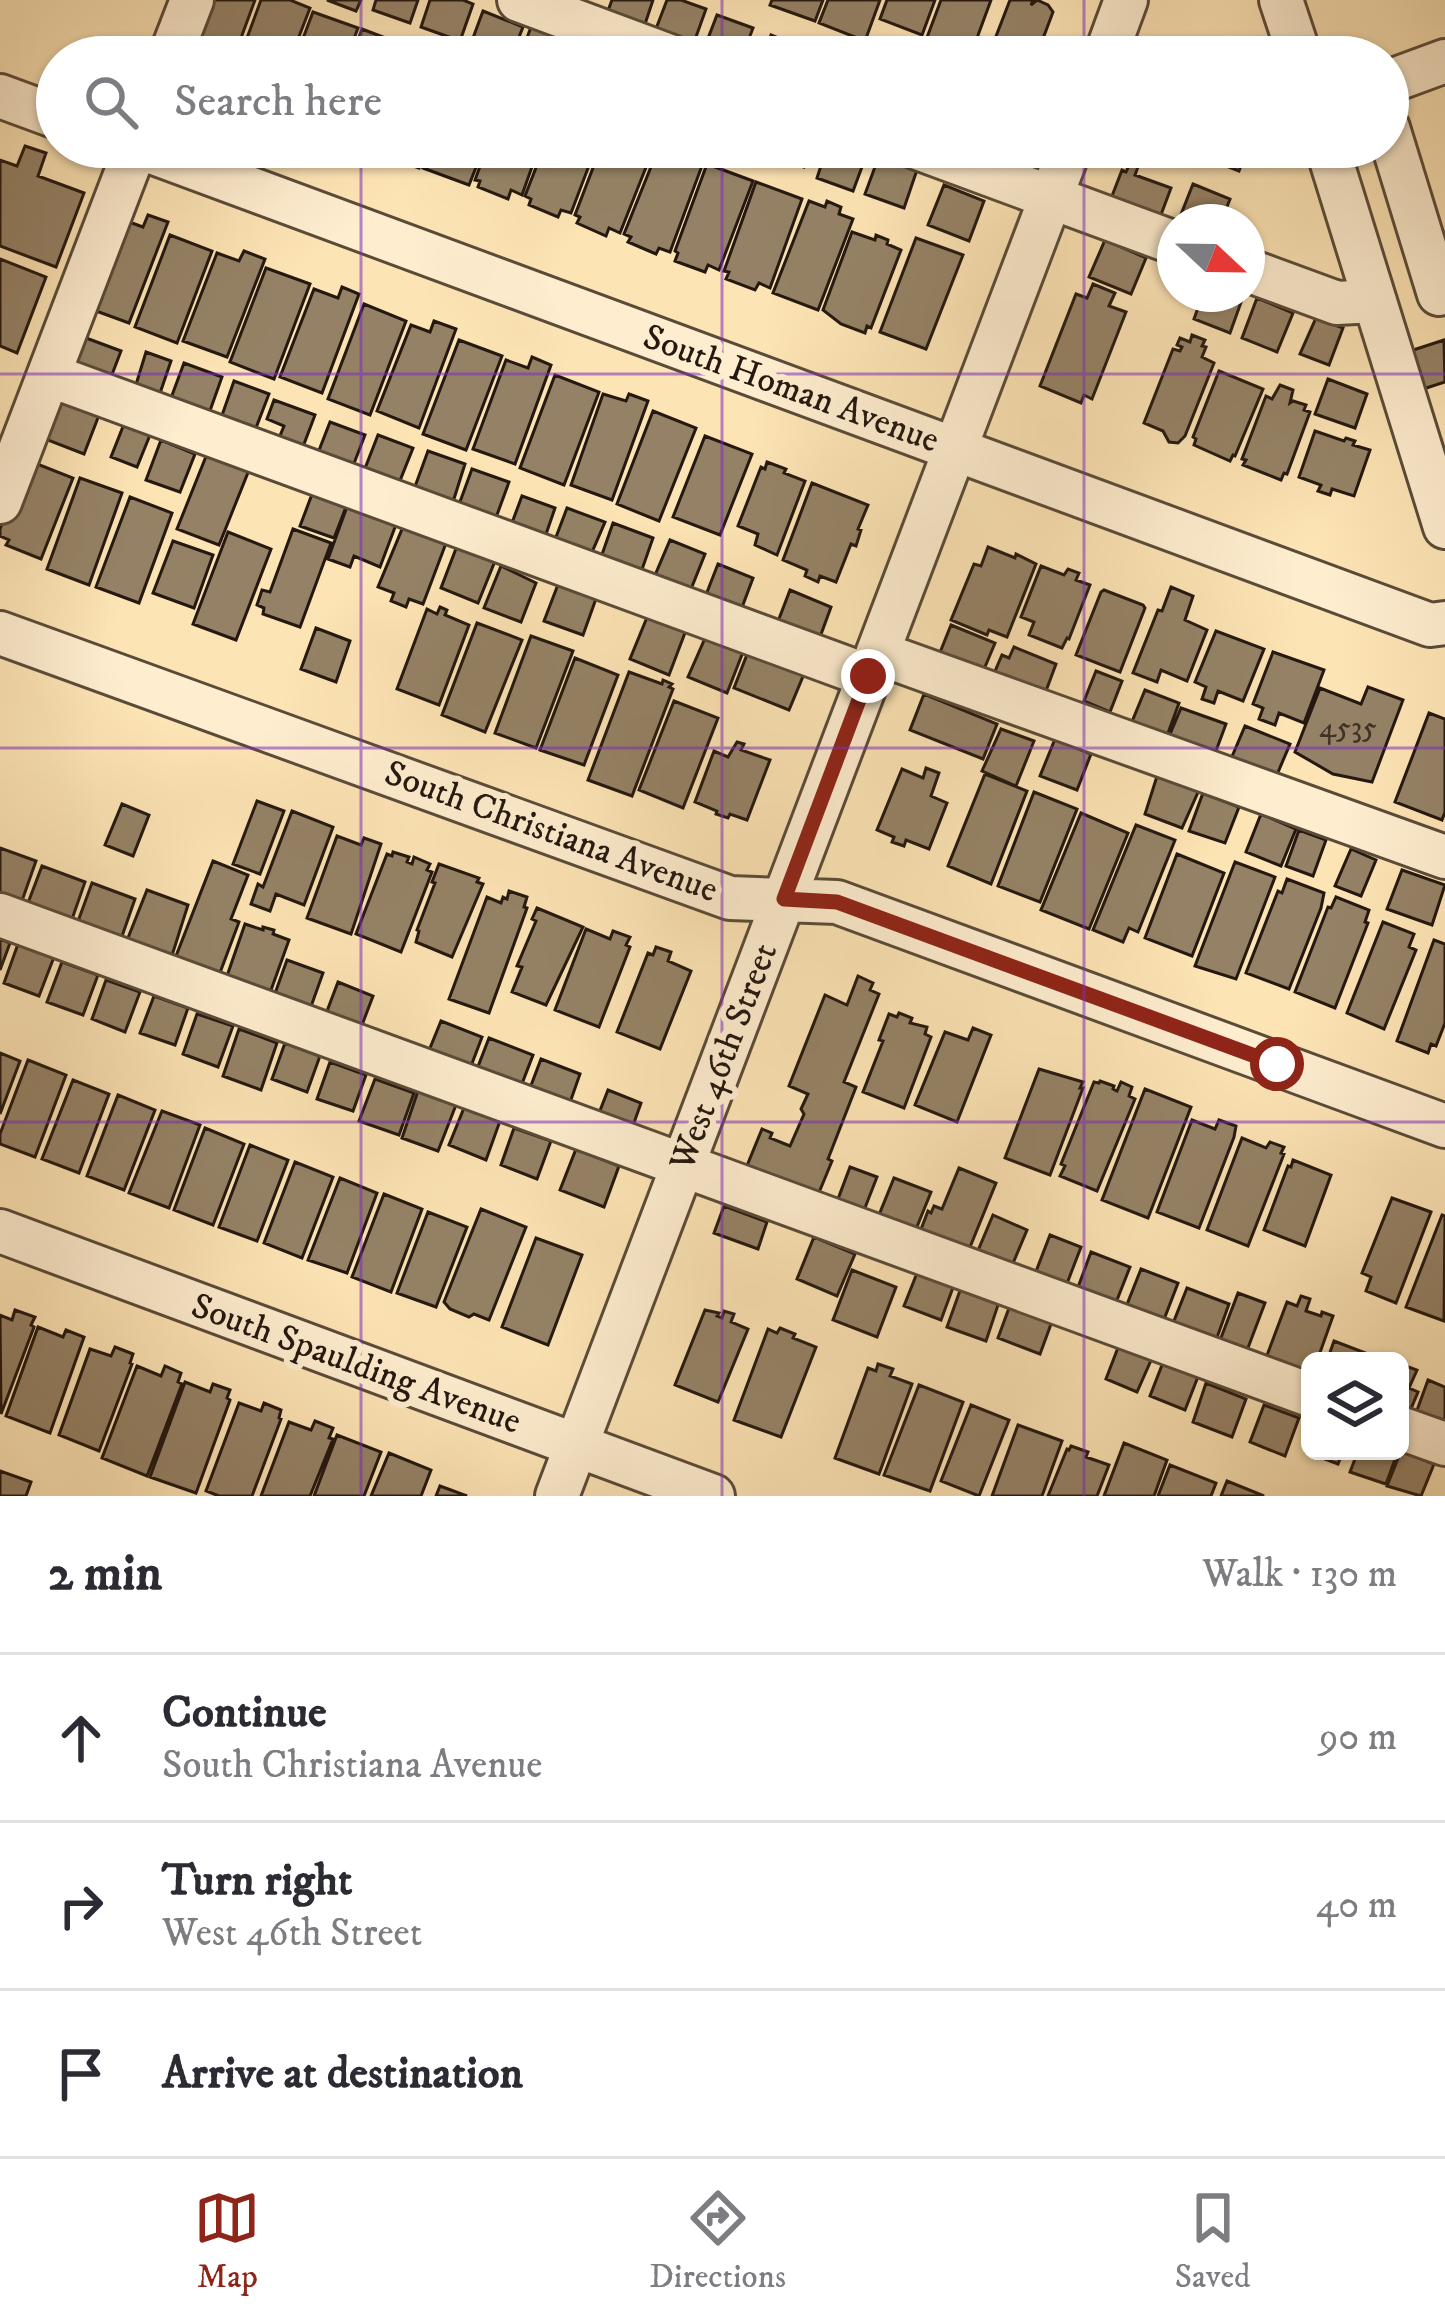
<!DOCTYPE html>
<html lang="en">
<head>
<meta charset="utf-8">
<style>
	:root { --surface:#fff; --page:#f7f7f7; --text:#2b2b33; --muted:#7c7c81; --line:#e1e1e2; --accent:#8f2418 }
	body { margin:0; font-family:"IM FELL DW Pica",serif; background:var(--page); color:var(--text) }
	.controls { position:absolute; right:36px; bottom:36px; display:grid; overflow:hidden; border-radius:18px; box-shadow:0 3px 9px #0004 }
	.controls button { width:108px; height:108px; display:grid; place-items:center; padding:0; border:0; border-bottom:3px solid var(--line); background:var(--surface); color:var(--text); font:60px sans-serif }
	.compass { position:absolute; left:1157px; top:204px; width:108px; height:108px; border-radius:50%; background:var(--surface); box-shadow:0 3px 9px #0004; rotate:112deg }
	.stop { position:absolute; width:36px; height:36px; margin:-27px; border:9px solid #8f2418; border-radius:50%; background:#fff }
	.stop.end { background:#8f2418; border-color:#fff; box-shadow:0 3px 12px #0008 }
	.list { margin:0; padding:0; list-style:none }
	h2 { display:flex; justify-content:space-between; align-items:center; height:156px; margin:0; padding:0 48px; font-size:51px }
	h2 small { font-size:39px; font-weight:400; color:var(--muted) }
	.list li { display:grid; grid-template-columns:78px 1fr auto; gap:36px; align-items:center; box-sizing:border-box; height:168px; padding:0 48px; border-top:3px solid var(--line) }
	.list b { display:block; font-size:45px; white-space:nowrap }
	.list p { margin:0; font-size:39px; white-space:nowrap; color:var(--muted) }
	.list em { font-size:39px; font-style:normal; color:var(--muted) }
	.icon { flex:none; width:66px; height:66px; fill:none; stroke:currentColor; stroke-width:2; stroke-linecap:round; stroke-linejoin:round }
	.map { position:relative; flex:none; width:1445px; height:1496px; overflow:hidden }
	.search { position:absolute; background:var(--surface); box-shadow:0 3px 9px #0004; left:36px; right:36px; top:36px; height:132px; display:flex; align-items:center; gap:30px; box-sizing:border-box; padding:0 42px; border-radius:66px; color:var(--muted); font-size:45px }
	.sheet { height:660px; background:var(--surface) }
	nav { display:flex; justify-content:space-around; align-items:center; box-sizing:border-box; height:168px; border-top:3px solid var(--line); background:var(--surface); font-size:33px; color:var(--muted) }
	nav a { display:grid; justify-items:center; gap:6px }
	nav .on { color:var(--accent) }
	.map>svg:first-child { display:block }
</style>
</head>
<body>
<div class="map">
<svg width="1445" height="1496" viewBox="0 0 1445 1496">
	<rect width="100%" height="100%" fill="#fde4b5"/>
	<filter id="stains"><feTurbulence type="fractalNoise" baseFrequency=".00167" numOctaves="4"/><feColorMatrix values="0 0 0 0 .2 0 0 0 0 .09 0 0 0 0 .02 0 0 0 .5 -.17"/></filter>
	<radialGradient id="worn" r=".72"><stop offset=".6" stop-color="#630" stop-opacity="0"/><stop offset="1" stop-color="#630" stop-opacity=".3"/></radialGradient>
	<path fill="#958266" stroke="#241810" stroke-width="3" d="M204,0H255L234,57H182Z
		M261,0H290L310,8L291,57H240Z
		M327,0H361L356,11Z
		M376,0H418L410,23L373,10Z
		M430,0H463L473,4L460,41L421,27Z
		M612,0H653L643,30L606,16Z
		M667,0H681L706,9L692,48L654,34Z
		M772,0H823L815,21L770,5Z
		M828,0H880L865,41L819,23Z
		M887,0H935L922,35L880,19Z
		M941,0H991L970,57H937L922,51Z
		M1010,0H1033L1031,5L1037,0L1048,5L1053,12L1036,57H988Z
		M483,11L523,27L511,57H500L470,46Z
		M313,12L358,28L347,57H296Z
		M717,15L753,28L742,57H710L702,54Z
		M531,27L582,46L578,57H520Z
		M362,29L409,47L406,57H352Z
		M771,35L807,50L804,57H762Z
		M584,44L616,57H580Z
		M412,46L442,57H407Z
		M25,146L46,153L38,176L84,193L56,267L0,246V160L17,166Z
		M374,147H427L419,168L373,151Z
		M431,147H484L469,185L423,168Z
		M487,147H539L522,195L511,190L508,199L478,187L480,181L475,180Z
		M544,147H596L571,213L561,210L558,217L529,205L531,199L525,196Z
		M601,147H654L620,233L609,228L606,236L577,223L580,217L575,215Z
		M659,147L703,163L670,252L659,248L656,254L628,242L631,237L624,234Z
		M773,147H812L804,167L770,155Z
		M827,147L869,148L853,191L817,178Z
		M969,147H1008L1000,169Z
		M1140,147H1187L1181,164L1162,156L1160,159L1148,155L1150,151Z
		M1201,147H1248L1239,171L1198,155Z
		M879,156L917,170L904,208L865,194Z
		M1133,156L1141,159L1135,175L1171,188L1156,228L1107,209L1122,170L1126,172Z
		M707,164L753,181L719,270L708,265L705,272L675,261L678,253L675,251Z
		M756,182L802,199L770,288L759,283L755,290L726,279L729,272L724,271Z
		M1193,184L1230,199L1221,222H1178Z
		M944,185L984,201L969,241L928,225Z
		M809,201L825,207L827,201L841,207L839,214L853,219L818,310L773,293Z
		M148,215L168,222L129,323L88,308L121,219L143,227Z
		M852,232L875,240L876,235L888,240L887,244L901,250L871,328L867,326L865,333L841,324L823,310Z
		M170,235L212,251L177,343L135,327Z
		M916,238L963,255L926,349L880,332Z
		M1105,240L1146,258L1131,294L1089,277Z
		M244,251L265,259L227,357L183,341L217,253L239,261Z
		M0,259L46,277L17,353L0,346Z
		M266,268L310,284L274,379L230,362Z
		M1093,284L1115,293L1109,306L1126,312L1092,399L1084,395L1081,403L1040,386L1076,294L1087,298Z
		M342,287L359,294L322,393L280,377L314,289L338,298Z
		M1203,294H1244L1230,333L1194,319Z
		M1257,298L1293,313L1277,352L1242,338Z
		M364,304L406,321L370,415L328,399Z
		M1316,318L1343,328L1329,365L1300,354Z
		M434,321L456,329L419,428L377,411L411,325L430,332Z
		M78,335L121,351L108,385L65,368Z
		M1192,335L1205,340L1202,346L1206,347L1202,357L1214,363L1185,436L1178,443L1169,442L1163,431L1144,423L1173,349L1180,351L1182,347L1177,345L1180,338L1190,342Z
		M459,340L502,356L466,450L423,434Z
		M1444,340L1445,382L1414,392L1401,354Z
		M146,352L171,361L158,399L134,391Z
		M532,357L551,365L515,464L473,449L506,360L528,368Z
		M184,363L222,377L207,419L168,406Z
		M1219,371L1263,389L1235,456L1233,455L1230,461L1194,445L1196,439L1193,437Z
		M555,375L599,392L564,485L520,468Z
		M1328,379L1367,394L1355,428L1315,414Z
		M234,381L269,394L254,433L220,421Z
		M1280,385L1293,390L1290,403L1293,401L1306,405L1304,410L1310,412L1287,474L1284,473L1281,480L1243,465L1246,460L1242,459L1266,396L1272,399Z
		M603,394L626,401L629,394L648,401L612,500L571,485Z
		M57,398L99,415L84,454L40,437Z
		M274,400L315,415L301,452L277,443L284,426L267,419Z
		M653,411L696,428L659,521L617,504Z
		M330,422L365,435L351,471L316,458Z
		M124,424L150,435L137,467L111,457Z
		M1315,431L1344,441L1346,438L1355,441L1353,445L1370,450L1354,496L1332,489L1330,495L1318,491L1321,485L1299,477Z
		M378,435L413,448L397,488L362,476Z
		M705,436L752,454L720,535L673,517Z
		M161,440L195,454L180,492L146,480Z
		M209,449L251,465L219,545L177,529Z
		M428,451L465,464L452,505L413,492Z
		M27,460L73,478L41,559L6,545L9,540L0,536V529Z
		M767,462L786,469L784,473L805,481L777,555L755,545L758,534L738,526L761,467L765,469Z
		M472,469L509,482L494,523L457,510Z
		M80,478L122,493L89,585L47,569Z
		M812,483L868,505L858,529L861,530L856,546L851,544L836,582L820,576L818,582L805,576L807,570L783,560Z
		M314,489L348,502L334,538L300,526Z
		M522,496L555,508L544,540L510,528Z
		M130,497L172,513L139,603L96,587Z
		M348,504L397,522L380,567L354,556L350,567L328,559Z
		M567,508L605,522L589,559L553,545Z
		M405,522L448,538L423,604L409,599L406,607L391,601L394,593L378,587Z
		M613,523L653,538L639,578L599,563Z
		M293,529L331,543L300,627L263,614L264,608L257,605L262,590L270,592Z
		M228,532L271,549L236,640L193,624Z
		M670,540L705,554L689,594L653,580Z
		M173,541L213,555L194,608L153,593Z
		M457,546L495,561L478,603L441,588Z
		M988,547L1015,558L1016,554L1036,564L1007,637L989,630L987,635L951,620L974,564L981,566Z
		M718,564L753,578L738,618L702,605Z
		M501,566L536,583L521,622L484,608Z
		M1041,566L1064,575L1068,569L1079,573L1076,580L1090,585L1069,639L1067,638L1062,648L1029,635L1034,622L1021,617Z
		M559,582L597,596L583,635L544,621Z
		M1171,587L1193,596L1185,620L1207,630L1187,681L1161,670L1157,682L1133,673L1158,610L1162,611Z
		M790,590L831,607L816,648L774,632Z
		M1104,590L1143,605L1145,608L1120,672L1076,655L1101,592Z
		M440,607L447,610L445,615L469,625L439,705L397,689L427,609L437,614Z
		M648,615L686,630L669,675L630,659Z
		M477,623L522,640L485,732L442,715Z
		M951,625L995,643L982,674L939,655Z
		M316,628L350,641L336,682L301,669Z
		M1216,631L1264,649L1243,701L1218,691L1214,703L1202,699L1206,687L1195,682Z
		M531,636L573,651L536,748L495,733Z
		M706,636L743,652L727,693L688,677Z
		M1014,647L1056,664L1040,707L989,685L1002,655L1009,658Z
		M748,652L804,674L789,710L734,688Z
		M1273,652L1324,670L1304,723L1279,713L1275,725L1259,719L1263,708L1253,704Z
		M575,658L618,675L584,765L540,750Z
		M1096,671L1122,681L1110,712L1084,701Z
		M629,672L662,684L663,680L672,684L669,687L673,689L632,796L588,780Z
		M1368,687L1403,700L1372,782L1333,774L1295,752L1320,688L1361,704Z
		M1145,690L1179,703L1164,744L1129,729Z
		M924,694L997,724L983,759L910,730Z
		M674,701L718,718L683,808L639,790Z
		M1181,708L1226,724L1210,767L1163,751Z
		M1429,713L1445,719V812L1442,820L1395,802Z
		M1245,726L1290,744L1273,784L1228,766Z
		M1001,729L1034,741L1016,786L982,771Z
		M1055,739L1091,754L1077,790L1040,776Z
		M737,742L744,744L741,750L770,760L747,820L730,814L728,818L716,814L717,811L695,802L714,751L728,757Z
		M926,768L939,773L931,796L947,803L929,849L906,840L904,846L892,842L894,837L877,830L902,769L923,778Z
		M1158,773L1199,790L1182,828L1145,814Z
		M985,774L1027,791L991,884L948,866Z
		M1034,792L1077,809L1040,902L998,886Z
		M1203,793L1239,807L1225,843L1189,831Z
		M257,801L284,811L260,874L233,864Z
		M122,804L149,815L133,856L105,845Z
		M292,811L333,827L304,905L276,894L270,911L251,904L258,884L263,887Z
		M1081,813L1128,833L1089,929L1041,910Z
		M1261,814L1296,829L1281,866L1246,852Z
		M1136,825L1175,840L1138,932L1129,928L1123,942L1093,930Z
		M1299,830L1326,840L1313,876L1286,866Z
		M337,836L361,845L364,838L381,844L351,934L307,918Z
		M0,848L36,861L18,912L0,906Z
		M1351,849L1376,860L1361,896L1335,886Z
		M393,852L409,857L407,862L412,864L414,857L430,864L427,870L432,872L401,952L356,934L387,854L392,856Z
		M1177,854L1224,873L1192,956L1145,938Z
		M213,861L248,875L231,919L239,922L215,986L171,969Z
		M1235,862L1275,877L1236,979L1195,966Z
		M439,864L479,878L477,882L483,884L452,957L416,942L419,931L417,930L435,883L432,882Z
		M42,866L85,882L71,922L28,903Z
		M1402,870L1445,885L1432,925L1387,909Z
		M1287,879L1324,893L1321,908L1289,989L1246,973L1278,891L1282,893Z
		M92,883L135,899L121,939L77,924Z
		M147,890L188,905L168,968L124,948Z
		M509,891L527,897L524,907L527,908L489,1013L449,999L487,897L501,903L503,897L507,899Z
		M1336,897L1369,910L1365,922L1368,923L1335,1008L1295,992L1328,907L1331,908Z
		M537,908L583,927L546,1005L512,992L522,967L517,966L536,921L532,919Z
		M1383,922L1414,934L1409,947L1416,950L1384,1029L1347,1013Z
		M245,924L263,930V927L274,930L273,934L289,940L266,1004L227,976Z
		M586,929L610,939L613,931L630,937L626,945L630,947L599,1027L555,1010Z
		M0,939L10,943L0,970Z
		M1434,940L1445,944V1023L1436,1046L1431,1044L1428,1053L1397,1041Z
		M18,944L54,957L39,996L4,983Z
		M656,947L671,952L668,961L691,971L660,1049L617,1032L648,953L653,955Z
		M287,960L323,973L309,1012L273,999Z
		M62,962L98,975L83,1015L47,1002Z
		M858,976L873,983L870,990L879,994L844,1082L856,1087L828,1159L832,1161L813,1207L742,1178L762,1129L772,1133L770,1138L790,1146L804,1114L801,1109L808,1094L789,1086L825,995L847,1005Z
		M106,980L140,992L125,1032L92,1019Z
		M338,982L373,996L359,1033L324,1019Z
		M154,996L188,1008L175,1045L140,1033Z
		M899,1013L912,1018L910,1023L927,1027L925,1034L931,1037L904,1108L863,1092L883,1041L879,1040L889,1014L897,1017Z
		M197,1014L233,1026L218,1067L183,1054Z
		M441,1021L482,1037L468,1074L426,1058Z
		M973,1028L991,1035L957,1122L915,1105L945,1032L968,1040Z
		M239,1029L277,1043L261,1090L223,1076Z
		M489,1038L533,1055L518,1094L474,1077Z
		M285,1043L320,1056L307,1092L272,1079Z
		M0,1053L20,1061L0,1114Z
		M541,1059L580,1074L567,1111L527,1096Z
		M28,1060L66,1075L35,1157L0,1144V1134Z
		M330,1062L366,1075L353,1111L317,1099Z
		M1039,1069L1083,1082L1080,1088H1083L1050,1175L1005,1158Z
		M375,1079L414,1093L399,1135L359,1121Z
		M73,1080L109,1094L79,1173L42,1159Z
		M1100,1081L1114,1086L1113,1089L1117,1091L1121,1082L1132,1087L1129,1096L1135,1099L1097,1191L1060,1176L1065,1166L1061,1164L1094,1082L1099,1083Z
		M1145,1089L1191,1107L1148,1218L1102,1200Z
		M608,1090L641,1103L630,1134L596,1121Z
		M418,1091L456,1105L438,1151L402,1138Z
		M118,1095L155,1110L124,1190L87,1176Z
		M464,1108L500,1121L486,1160L449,1145Z
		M162,1111L200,1125L169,1208L129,1193Z
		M1192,1120L1215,1129L1219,1120L1236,1126L1234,1137L1199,1228L1157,1212Z
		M205,1128L244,1144L213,1225L174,1210Z
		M514,1128L551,1141L537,1179L501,1165Z
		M1242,1138L1266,1148L1270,1142L1284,1147L1281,1153L1284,1154L1248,1246L1207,1230Z
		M250,1145L288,1160L257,1241L219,1227Z
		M576,1149L619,1166L604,1207L560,1190Z
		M1293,1160L1331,1175L1305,1246L1264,1230L1288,1166L1291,1167Z
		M295,1162L333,1177L302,1258L264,1243Z
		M850,1167L877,1177L861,1218L835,1207Z
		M959,1168L996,1183L968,1252L920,1232L928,1211L931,1213L934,1206L942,1209Z
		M340,1178L377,1193L347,1273L308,1260Z
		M894,1178L931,1192L916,1229L879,1215Z
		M384,1194L422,1209L391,1292L352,1277Z
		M1392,1198L1431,1212L1396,1303L1366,1291L1371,1277L1362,1273Z
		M724,1206L767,1222L758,1249L714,1233Z
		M481,1209L526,1227L489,1320L474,1314L469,1317L450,1309L444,1302Z
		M428,1212L467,1227L436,1307L397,1293Z
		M993,1215L1027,1230L1011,1268L977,1253Z
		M1442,1215L1445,1216L1444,1321L1406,1307Z
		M1050,1235L1081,1247L1066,1286L1035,1274Z
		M814,1237L855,1254L837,1296L797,1279Z
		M536,1238L582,1255L548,1345L502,1327Z
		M1091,1252L1130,1267L1115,1305L1077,1290Z
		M919,1268L955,1282L941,1320L904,1306Z
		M1141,1269L1178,1283L1163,1322L1126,1307Z
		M852,1270L896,1287L877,1337L833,1320Z
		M962,1285L1000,1299L986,1341L947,1327Z
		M1187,1288L1229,1304L1215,1343L1172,1326Z
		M1238,1293L1265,1303L1246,1353L1219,1343Z
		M1301,1296L1310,1299L1306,1311L1321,1316L1322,1312L1333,1316L1317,1361H1310V1375L1266,1358L1287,1302L1297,1306Z
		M1012,1300L1054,1316L1040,1354L998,1338Z
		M15,1310L35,1317L31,1325L34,1327L1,1414L0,1315L12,1320Z
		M705,1310L719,1313L717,1316L722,1318L724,1311L734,1314L731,1322L748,1329L718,1402L675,1385Z
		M38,1327L63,1337L66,1330L84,1337L50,1433L6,1416Z
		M780,1328L795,1334L793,1338L816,1347L781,1437L734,1420L768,1329L777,1333Z
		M1334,1341L1376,1357L1374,1361H1327Z
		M1119,1345L1152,1358L1137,1392L1106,1379Z
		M115,1347L133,1354L130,1363L132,1364L99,1451L59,1435L90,1349L111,1356Z
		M1164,1360L1199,1374L1185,1410L1150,1396Z
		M878,1364L893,1369L890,1376L912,1384L879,1474L835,1458L868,1368L876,1371Z
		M1400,1364L1417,1370L1409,1388L1418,1392L1410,1411H1400Z
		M137,1366L161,1376L165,1366L181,1373L178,1382L182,1384L147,1476L102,1458Z
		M1428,1380L1445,1387V1424L1416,1413Z
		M185,1382L210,1392L213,1384L230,1390L227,1398L230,1400L196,1493L150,1477Z
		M1206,1383L1246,1399L1232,1437L1193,1422Z
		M919,1385L963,1402L930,1491L884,1475Z
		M239,1403L261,1411L264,1403L281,1410L279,1418L281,1419L252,1496H219L206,1491Z
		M971,1405L1009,1420L979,1496L941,1481Z
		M1264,1405L1299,1418L1285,1456L1250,1442Z
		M315,1421L333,1428L329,1438L333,1439L310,1496H261L289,1422L311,1430Z
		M1018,1425L1062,1441L1042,1496H992Z
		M337,1435L381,1452L364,1496H314Z
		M1310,1442V1451H1343L1338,1464L1306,1452Z
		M1124,1443L1167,1460L1154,1496H1104Z
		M1071,1446L1088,1452L1086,1457L1109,1465L1097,1496H1048L1067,1449L1069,1450Z
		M1358,1451H1398L1386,1484L1350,1472Z
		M1401,1451L1434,1464L1421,1496L1387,1486Z
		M389,1453L431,1470L421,1496H371Z
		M1170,1465L1216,1483L1211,1496H1158Z
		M0,1471L31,1482L26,1496H0Z
		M1227,1481L1264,1496H1221Z
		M440,1486L467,1496H436Z"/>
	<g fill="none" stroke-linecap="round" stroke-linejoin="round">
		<g stroke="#5a4b39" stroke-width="48">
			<path id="minor" d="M519,0L672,57
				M1281,0L1300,57
				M170,57L192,0
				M1105,57L1126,0
				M1388,82L1445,61
				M0,96L57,117
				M1388,128L1439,294L1445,292
				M138,147L1430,625L1445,623
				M915,147L1175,243
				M1327,147L1445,527
				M1247,270L1337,303L1375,301
				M49,375L868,676
				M0,502L136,147
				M0,633L730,898L837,902L1445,1126
				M878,653L1445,857
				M0,915L1310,1395
				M0,1231L713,1496
				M1400,1428L1445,1444
				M557,1496L1070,147"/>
		</g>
		<use href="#minor" stroke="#feedcf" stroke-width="42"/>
	</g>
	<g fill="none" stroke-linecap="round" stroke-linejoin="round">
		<path stroke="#8f2418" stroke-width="15" d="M868,676L784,899L837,902L1277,1064"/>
	</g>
	<path fill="none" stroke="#7b2cbf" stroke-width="3" stroke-opacity="0.55" d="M361,0V57M722,0V57M1084,0V57M361,147V1496M722,147V1496M1084,147V1496M0,374H1445M0,748H1445M0,1122H1445"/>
	<g text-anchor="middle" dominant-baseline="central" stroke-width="12" stroke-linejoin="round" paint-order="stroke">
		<g font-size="30" fill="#403226">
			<text x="1348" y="728">4535</text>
		</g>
		<g font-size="36" fill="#241810" stroke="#feedcf">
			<text transform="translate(791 389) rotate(20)">South Homan Avenue</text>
			<text transform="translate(551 832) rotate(20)">South Christiana Avenue</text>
			<text transform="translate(724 1057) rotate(-69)">West 46th Street</text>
			<text transform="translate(356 1364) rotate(20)">South Spaulding Avenue</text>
		</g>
	</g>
	<rect width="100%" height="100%" filter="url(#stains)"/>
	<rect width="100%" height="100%" fill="url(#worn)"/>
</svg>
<div class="controls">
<button><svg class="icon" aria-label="layers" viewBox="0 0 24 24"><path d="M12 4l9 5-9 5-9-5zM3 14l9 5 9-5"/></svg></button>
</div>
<svg class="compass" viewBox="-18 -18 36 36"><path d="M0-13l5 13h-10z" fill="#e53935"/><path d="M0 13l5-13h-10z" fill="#7c7c81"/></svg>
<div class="stop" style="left:1277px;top:1064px"></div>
<div class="stop end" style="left:868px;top:676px"></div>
<div class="search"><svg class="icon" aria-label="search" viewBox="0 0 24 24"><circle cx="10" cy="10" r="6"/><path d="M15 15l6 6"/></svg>Search here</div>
</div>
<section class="sheet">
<h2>2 min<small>Walk · 130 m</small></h2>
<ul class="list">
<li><svg class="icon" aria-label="ahead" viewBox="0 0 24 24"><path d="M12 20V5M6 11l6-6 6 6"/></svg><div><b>Continue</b><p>South Christiana Avenue</p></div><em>90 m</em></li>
<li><svg class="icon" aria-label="right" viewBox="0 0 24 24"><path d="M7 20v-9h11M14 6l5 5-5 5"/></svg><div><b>Turn right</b><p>West 46th Street</p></div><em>40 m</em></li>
<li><svg class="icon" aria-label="arrive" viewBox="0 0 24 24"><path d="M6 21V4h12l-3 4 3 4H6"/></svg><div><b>Arrive at destination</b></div></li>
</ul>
</section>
<nav>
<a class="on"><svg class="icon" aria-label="map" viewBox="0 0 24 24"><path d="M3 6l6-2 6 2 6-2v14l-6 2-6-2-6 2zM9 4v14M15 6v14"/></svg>Map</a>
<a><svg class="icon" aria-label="directions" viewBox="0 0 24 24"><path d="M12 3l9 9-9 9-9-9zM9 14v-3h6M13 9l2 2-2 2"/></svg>Directions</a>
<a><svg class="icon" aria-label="saved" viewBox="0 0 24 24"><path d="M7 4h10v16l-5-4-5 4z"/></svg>Saved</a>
</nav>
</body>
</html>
